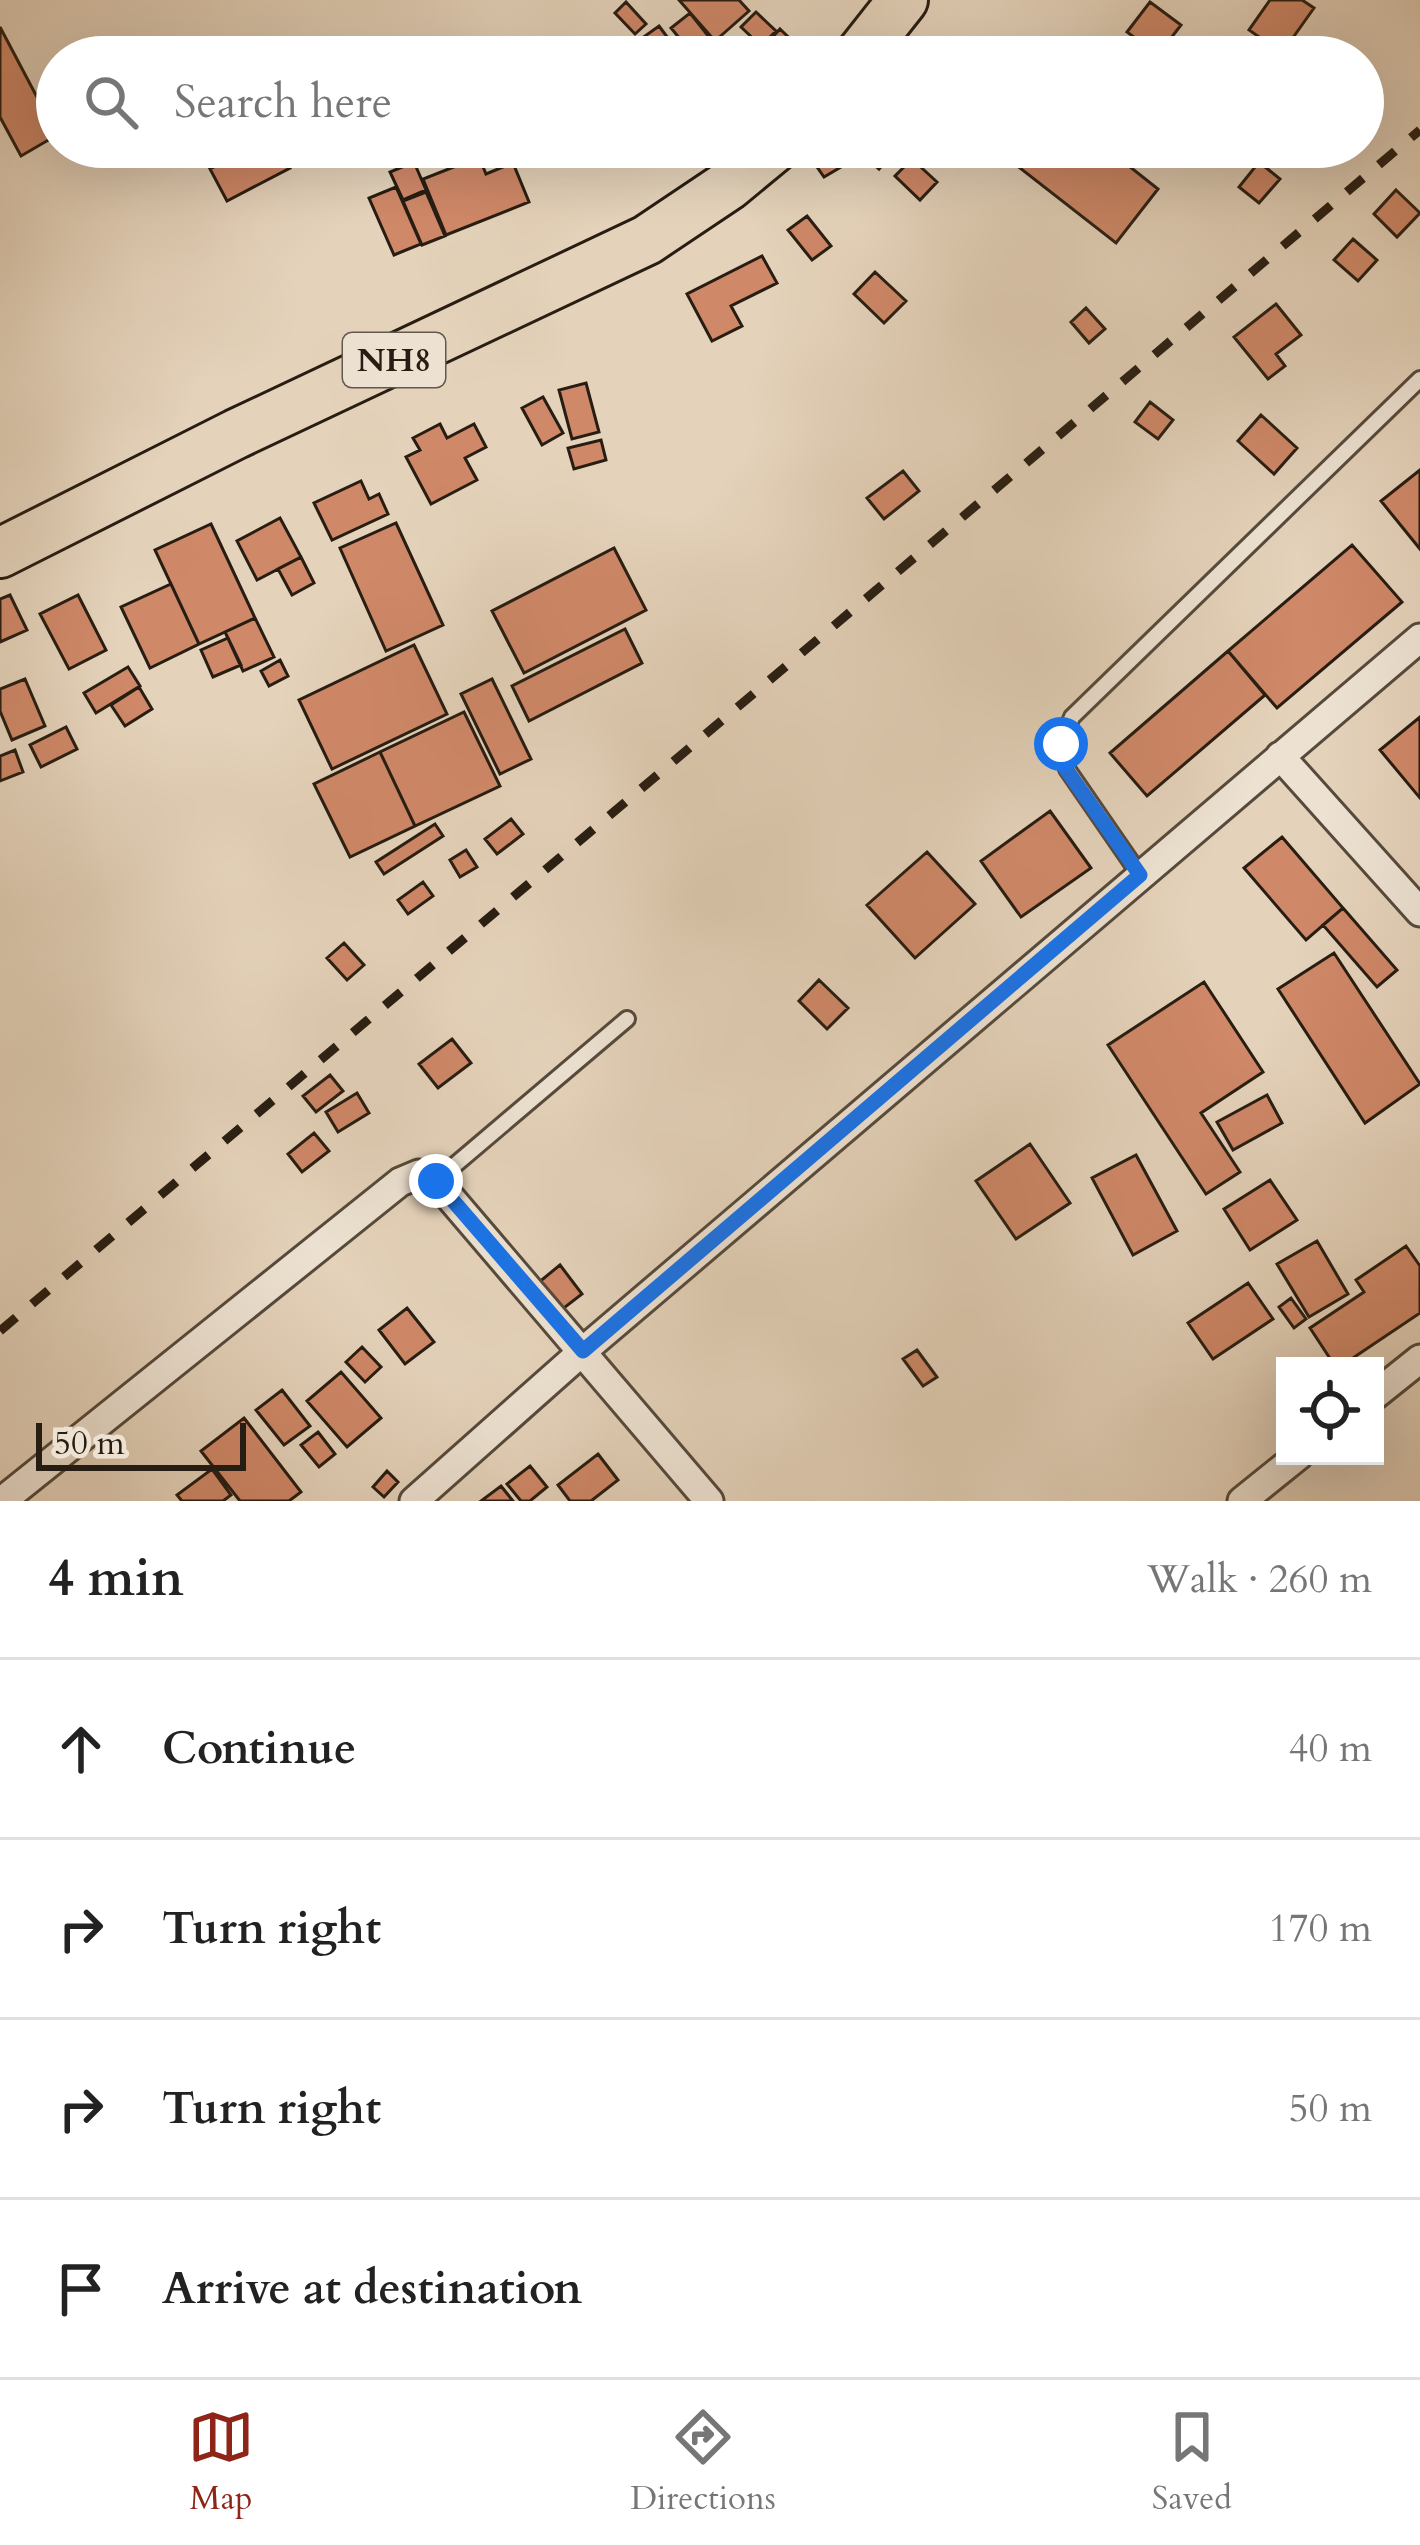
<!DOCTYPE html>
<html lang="en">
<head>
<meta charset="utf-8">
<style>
	:root { --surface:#fff; --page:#f6f6f6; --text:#222; --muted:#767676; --line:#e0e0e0; --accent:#8f2418 }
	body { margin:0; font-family:Cardo,serif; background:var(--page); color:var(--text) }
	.controls { position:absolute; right:36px; bottom:36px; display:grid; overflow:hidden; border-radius:0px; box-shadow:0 12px 48px #0002 }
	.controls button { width:108px; height:108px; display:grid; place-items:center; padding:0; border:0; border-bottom:3px solid var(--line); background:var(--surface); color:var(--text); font:60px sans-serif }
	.scale { position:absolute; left:36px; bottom:30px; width:210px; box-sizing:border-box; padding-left:12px; border:6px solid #271d12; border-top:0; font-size:33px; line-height:42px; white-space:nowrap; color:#271d12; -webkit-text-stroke:9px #ede2d2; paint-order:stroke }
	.stop { position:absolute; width:36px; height:36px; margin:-27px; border:9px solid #1a73e8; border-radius:50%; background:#fff }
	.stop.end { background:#1a73e8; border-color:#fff; box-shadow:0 3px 12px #0008 }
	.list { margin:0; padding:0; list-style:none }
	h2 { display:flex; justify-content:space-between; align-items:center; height:156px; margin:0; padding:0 48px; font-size:51px }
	h2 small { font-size:39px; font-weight:400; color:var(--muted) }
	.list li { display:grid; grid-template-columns:78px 1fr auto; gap:36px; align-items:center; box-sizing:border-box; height:180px; padding:0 48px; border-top:3px solid var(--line) }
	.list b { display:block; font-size:45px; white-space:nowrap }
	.list em { font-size:39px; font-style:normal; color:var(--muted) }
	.icon { flex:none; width:66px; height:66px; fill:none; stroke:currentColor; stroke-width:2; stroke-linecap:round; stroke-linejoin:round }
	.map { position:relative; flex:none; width:1420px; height:1501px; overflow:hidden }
	.search { position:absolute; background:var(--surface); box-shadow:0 12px 48px #0002; left:36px; right:36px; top:36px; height:132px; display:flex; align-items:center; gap:30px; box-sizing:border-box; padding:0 42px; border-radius:66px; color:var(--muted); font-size:45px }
	.sheet { height:876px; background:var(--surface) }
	nav { display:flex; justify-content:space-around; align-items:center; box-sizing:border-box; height:168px; border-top:3px solid var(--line); background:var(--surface); font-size:33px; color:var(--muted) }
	nav a { display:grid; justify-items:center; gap:6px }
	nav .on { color:var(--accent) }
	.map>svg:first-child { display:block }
</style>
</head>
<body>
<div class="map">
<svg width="1420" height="1501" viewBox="0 0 1420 1501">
	<rect width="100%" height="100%" fill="#e4d2ba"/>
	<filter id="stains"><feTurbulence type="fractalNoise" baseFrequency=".00167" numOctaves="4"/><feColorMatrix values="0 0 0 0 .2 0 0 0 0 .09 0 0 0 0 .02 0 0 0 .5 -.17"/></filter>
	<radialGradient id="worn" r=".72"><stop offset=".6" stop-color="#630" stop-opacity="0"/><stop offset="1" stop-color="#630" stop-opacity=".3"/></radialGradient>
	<path fill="#cf8868" stroke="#271d12" stroke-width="3" d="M679,0H739L749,11L715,41Z
		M1270,0H1302L1314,8L1282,53L1249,30Z
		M626,2L646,24L635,34L615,13Z
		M1150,2L1181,25L1158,55L1127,32Z
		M756,12L776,31L761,46L741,27Z
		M690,13L713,42L694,56L671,28Z
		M659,26L682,57H617V56Z
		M0,27L57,135L21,156L0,117Z
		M780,29L809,57H754Z
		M253,147H279L290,168L227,201L210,169Z
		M855,147H898L879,169Z
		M1022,147H1105L1158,189L1116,243L1011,161Z
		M833,154L841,167L824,177L815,164Z
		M479,157L486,174L513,163L529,202L446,235L423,179Z
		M912,159L937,182L920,200L895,176Z
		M414,162L426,190L403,200L390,172Z
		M1259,162L1280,179L1259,203L1239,187Z
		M396,187L421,244L394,255L369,198Z
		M1396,190L1420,213L1397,237L1374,214Z
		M426,192L445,236L422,245L403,201Z
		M807,216L831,246L812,260L788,230Z
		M1353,239L1377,260L1358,281L1334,260Z
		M762,256L777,283L731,306L742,326L712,341L687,294Z
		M875,272L906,301L884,323L854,294Z
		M1276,304L1301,335L1276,354L1285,366L1268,379L1234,337Z
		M1086,308L1105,329L1089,343L1071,322Z
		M586,383L599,432L572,439L559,390Z
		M543,397L563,433L542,445L522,408Z
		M1150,402L1173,420L1158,439L1135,422Z
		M1261,415L1297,448L1274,474L1238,441Z
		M440,424L447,438L474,424L486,447L465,458L477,480L431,504L406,457L420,450L413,438Z
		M601,440L606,460L574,469L568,448Z
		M1420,470V549L1381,501Z
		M903,471L919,491L884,519L867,498Z
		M361,481L369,499L379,494L388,514L332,540L314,503Z
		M280,518L301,557L257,580L237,541Z
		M396,523L443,625L386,651L340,548Z
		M211,524L255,618L199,644L155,550Z
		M1352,545L1402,602L1277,708L1228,651Z
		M614,548L646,610L524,673L492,611Z
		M301,557L314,583L292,595L278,569Z
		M171,584L199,644L150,668L121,607Z
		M10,595L27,630L0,642V599Z
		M78,595L106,650L69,669L40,614Z
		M255,618L274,657L243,671L225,632Z
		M625,629L642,663L529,721L512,686Z
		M228,638L241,665L213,677L201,650Z
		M414,645L447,714L332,769L299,700Z
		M1228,651L1265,695L1147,796L1110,753Z
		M280,660L288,676L269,686L261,671Z
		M128,667L140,686L96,713L84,693Z
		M25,679L45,726L12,740L0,711V689Z
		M492,679L531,759L500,774L461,694Z
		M139,687L152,709L125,726L111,705Z
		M464,712L500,786L415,826L380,752Z
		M1420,717V798L1380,750Z
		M66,727L77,749L41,767L30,745Z
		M15,750L23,772L0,781V756Z
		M380,752L415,826L350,857L314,784Z
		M1050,811L1091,868L1021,917L981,861Z
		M511,819L523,834L497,854L485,839Z
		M435,824L443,836L384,874L376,862Z
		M1282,837L1343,908L1306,940L1244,868Z
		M466,850L477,867L460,877L450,860Z
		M927,852L975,904L915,958L867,905Z
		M423,882L433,896L408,914L398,900Z
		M1343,908L1397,970L1377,987L1323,925Z
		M344,943L364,965L347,980L327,958Z
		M1334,953L1420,1084L1365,1123L1278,989Z
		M819,980L848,1008L827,1029L799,1001Z
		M1204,982L1263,1072L1201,1113L1240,1172L1206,1194L1108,1045Z
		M452,1039L471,1063L438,1088L419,1064Z
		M330,1075L343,1091L316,1112L303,1096Z
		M357,1093L369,1113L338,1132L326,1112Z
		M1267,1095L1282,1123L1233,1150L1217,1122Z
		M314,1133L329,1151L302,1172L288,1154Z
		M1030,1144L1070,1203L1016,1239L976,1181Z
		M1136,1155L1177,1231L1133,1255L1092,1178Z
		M1270,1180L1297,1220L1250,1250L1224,1209Z
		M1317,1241L1348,1294L1309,1317L1277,1264Z
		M1406,1246L1420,1266V1313L1341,1366H1335L1310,1328L1364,1292L1356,1280Z
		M560,1265L582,1294L560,1311L538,1283Z
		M1248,1283L1273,1319L1213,1359L1188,1323Z
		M1291,1298L1306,1319L1294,1328L1279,1307Z
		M407,1308L434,1342L405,1364L379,1330Z
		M362,1347L381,1367L365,1382L346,1362Z
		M917,1350L937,1377L923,1386L903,1359Z
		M341,1372L381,1418L347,1447L307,1401Z
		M282,1390L310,1426L284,1445L256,1410Z
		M244,1418L301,1492L289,1501H240L201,1451Z
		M318,1432L335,1454L319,1467L301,1445Z
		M598,1454L618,1480L591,1501H570L558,1485Z
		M530,1466L547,1487L530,1501H521L507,1484Z
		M212,1469L231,1495L223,1501H182L177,1495Z
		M387,1471L398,1482L384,1497L373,1487Z
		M501,1486L513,1501H481Z"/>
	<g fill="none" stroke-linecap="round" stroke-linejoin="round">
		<g stroke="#564a3c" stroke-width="20">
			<path id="lane" d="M1140,875L1067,769L1061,744L1072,717L1420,379
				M436,1181L627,1019"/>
		</g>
		<g stroke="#564a3c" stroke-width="33">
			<path id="street" d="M1280,756L1420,912
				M1375,1395L1420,1359
				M2,1501L400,1182L419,1174L436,1181L709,1501
				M414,1501L583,1351L1420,638
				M1242,1501L1298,1456"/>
		</g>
		<g stroke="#271d12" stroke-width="54">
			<path id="highway" d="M858,57L903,0
				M0,553L236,434L647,240L729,185L775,147"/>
		</g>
		<use href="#lane" stroke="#ede2d2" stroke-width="14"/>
		<use href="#street" stroke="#ede2d2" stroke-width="27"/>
		<use href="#highway" stroke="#e4d2ba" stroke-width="48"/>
		<path stroke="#271d12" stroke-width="9" stroke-dasharray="21 21" stroke-linecap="butt" d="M0,1331L1420,130"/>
	</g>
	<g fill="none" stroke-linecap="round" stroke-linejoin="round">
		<path stroke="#1a73e8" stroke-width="15" d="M436,1181L583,1351L1140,875L1066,769L1061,744"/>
	</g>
	<g text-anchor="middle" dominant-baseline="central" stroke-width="10" stroke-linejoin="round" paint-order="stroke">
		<rect fill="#ede2d2" stroke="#62584c" stroke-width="3" x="343" y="333" width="102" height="54" rx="9"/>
		<g font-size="33" font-weight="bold" fill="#271d12">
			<text x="394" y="360">NH8</text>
		</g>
	</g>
	<rect width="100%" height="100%" filter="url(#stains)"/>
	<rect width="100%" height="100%" fill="url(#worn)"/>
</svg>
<div class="controls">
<button><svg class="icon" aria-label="locate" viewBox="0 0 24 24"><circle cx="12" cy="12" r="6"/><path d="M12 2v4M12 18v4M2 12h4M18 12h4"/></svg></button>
</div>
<div class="scale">50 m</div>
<div class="stop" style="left:1061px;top:744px"></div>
<div class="stop end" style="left:436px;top:1181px"></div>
<div class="search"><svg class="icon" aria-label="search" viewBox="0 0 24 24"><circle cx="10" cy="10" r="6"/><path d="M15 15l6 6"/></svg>Search here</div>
</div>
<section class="sheet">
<h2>4 min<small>Walk · 260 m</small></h2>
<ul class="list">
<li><svg class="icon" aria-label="ahead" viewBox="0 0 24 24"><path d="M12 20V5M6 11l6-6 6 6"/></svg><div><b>Continue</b></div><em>40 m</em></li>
<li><svg class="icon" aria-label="right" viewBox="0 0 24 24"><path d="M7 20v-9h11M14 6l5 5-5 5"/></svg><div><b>Turn right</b></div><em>170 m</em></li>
<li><svg class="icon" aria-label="right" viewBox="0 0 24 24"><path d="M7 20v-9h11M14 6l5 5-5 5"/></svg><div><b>Turn right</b></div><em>50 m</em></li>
<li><svg class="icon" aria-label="arrive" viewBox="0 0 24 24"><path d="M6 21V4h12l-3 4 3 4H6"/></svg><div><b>Arrive at destination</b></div></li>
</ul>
</section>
<nav>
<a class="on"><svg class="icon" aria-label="map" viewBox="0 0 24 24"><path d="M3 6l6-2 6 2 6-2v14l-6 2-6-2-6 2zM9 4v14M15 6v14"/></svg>Map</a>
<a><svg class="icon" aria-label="directions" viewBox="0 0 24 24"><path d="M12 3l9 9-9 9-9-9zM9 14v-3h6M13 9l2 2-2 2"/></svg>Directions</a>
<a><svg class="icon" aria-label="saved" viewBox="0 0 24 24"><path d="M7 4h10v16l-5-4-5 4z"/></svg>Saved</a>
</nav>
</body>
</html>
